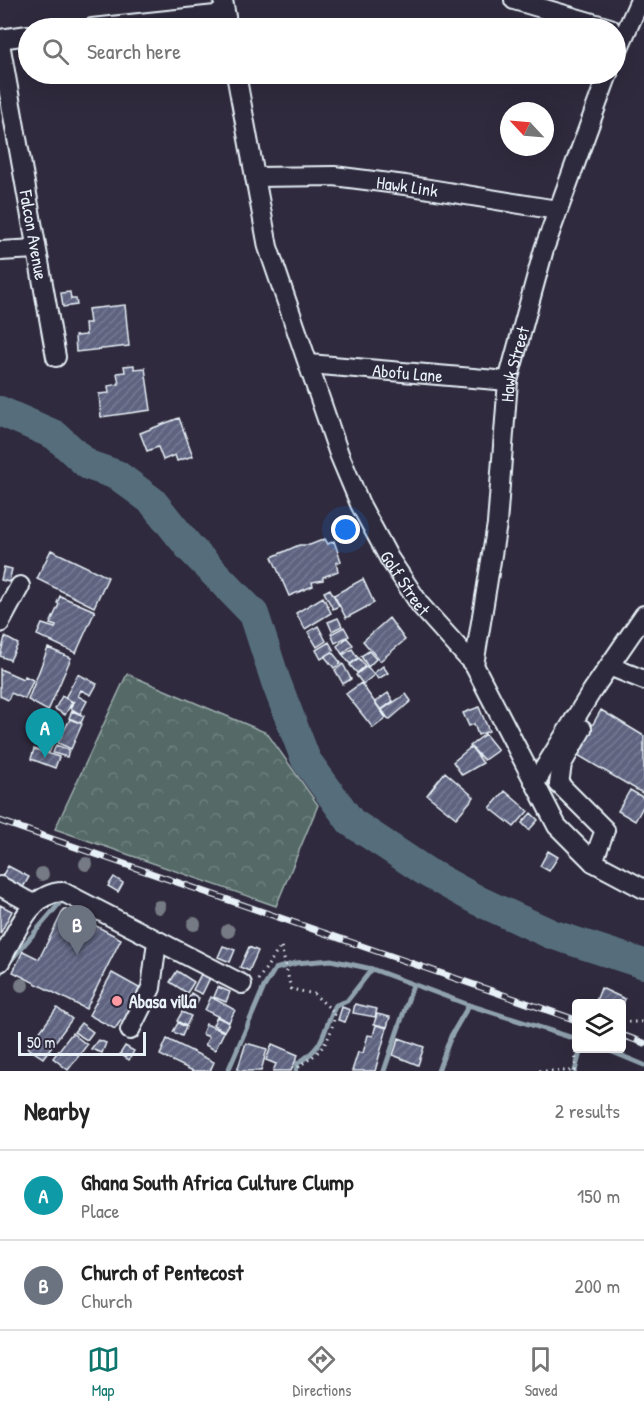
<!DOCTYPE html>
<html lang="en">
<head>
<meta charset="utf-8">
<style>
	:root { --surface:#fff; --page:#f2f2f2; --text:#222; --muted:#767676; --line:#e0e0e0; --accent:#0f766e }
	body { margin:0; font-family:"Patrick Hand",sans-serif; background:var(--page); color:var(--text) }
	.controls { position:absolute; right:18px; bottom:18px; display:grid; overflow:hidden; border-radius:6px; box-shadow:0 6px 24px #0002 }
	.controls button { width:54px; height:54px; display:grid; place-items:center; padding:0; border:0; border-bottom:2px solid var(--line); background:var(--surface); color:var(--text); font:30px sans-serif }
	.compass { position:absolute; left:500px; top:102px; width:54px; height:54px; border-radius:50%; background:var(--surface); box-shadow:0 6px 24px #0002; rotate:296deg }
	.scale { position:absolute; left:18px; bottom:15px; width:128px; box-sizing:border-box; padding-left:6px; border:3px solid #e8f1f8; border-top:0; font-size:16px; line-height:21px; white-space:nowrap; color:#e8f1f8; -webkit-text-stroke:4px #2f2a3d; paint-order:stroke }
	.you { position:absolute; left:346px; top:530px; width:21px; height:21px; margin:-15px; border:4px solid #fff; border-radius:50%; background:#1a73e8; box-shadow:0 0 0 9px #1a73e833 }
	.badge { display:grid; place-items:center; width:39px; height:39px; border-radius:50%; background:var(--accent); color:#fff; font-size:20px; font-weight:700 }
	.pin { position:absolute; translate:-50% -50px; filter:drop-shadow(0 2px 3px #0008) }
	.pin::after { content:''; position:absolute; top:32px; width:21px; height:18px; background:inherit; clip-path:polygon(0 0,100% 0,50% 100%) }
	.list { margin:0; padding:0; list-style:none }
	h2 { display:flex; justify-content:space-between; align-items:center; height:78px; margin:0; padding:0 24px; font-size:26px }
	h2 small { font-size:20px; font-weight:400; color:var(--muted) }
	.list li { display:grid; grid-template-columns:39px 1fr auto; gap:18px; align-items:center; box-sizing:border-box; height:90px; padding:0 24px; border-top:2px solid var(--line) }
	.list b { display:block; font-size:22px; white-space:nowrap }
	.list p { margin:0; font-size:20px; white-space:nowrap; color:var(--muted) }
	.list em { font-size:20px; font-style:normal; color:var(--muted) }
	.icon { flex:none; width:33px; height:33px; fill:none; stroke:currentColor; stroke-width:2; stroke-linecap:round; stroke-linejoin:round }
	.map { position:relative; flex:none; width:644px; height:1071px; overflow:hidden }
	.search { position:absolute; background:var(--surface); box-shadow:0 6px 24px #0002; left:18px; right:18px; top:18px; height:66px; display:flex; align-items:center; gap:15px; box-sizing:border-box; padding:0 21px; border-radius:33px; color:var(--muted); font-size:22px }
	.sheet { height:258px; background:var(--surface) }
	nav { display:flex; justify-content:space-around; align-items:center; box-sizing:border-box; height:84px; border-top:2px solid var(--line); background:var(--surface); font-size:16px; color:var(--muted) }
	nav a { display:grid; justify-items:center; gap:3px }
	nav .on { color:var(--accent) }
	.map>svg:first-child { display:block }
</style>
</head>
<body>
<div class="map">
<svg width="644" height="1071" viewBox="0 0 644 1071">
	<defs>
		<pattern id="park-crowns" width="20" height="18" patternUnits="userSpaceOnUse" patternTransform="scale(1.5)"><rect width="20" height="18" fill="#546a66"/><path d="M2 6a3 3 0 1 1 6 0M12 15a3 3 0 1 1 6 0" fill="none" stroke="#6d807d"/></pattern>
		<pattern id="building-hatch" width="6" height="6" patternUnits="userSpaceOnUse" patternTransform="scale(1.5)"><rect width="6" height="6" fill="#5f6380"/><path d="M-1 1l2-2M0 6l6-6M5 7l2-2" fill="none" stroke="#767a93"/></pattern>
	</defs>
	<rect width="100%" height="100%" fill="#2f2a3d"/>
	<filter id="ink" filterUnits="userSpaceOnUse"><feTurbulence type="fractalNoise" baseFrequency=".0167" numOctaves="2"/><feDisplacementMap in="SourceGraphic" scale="12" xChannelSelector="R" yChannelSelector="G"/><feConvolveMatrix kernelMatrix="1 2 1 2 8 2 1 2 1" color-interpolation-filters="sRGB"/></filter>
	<g filter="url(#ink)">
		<path fill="url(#park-crowns)" stroke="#9eaeaf" stroke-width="1.5" d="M127,674L267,733L318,805L276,906L55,829Z"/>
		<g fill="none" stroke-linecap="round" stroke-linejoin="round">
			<path stroke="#90a2ae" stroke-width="5" d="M0,973L65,897
				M603,1048L644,1065
				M228,1071L264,987L275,969L296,963L331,960L372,969L469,1005L576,1039
				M296,1071L298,1063C328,1044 321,1032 336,1005L347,1001L372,969
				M384,1071L413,985
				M438,1071L451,1036L469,1005
				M575,1071L581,1048"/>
			<path stroke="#566e7c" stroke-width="30" d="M0,411L55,435L88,465L117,475L152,501L190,548L254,614L276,682L306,760L351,822L428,873L479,901L551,934L644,964"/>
		</g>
		<path fill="url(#building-hatch)" stroke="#e8f1f8" stroke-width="1.5" d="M70,292L71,299H76L77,305L63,307L61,293Z
			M125,305L129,346L76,352L75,336L86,335L85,323H90L88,309Z
			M134,365V369L145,368L151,410L101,417L99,394L109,393L108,386L119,384L117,373L125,372L124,366Z
			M179,418L193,456L177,461L175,455L163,460L158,447L147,451L140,433Z
			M325,539L328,544L334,541L341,561L336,563L338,571L323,577V580L312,582L313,586L289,596L272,557L299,545H310Z
			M51,550L108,577L94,607L37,579Z
			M4,567L12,569L9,582L1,580Z
			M363,579L374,603L346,618L334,595Z
			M330,589L339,606L333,609L324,592Z
			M60,596L95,611L76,653L37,635L42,624L55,628L56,626L50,624L59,604L57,603Z
			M323,597L331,613L305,629L296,613Z
			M338,618L342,626L332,631L328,622Z
			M389,618L405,640L380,661L363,641Z
			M318,626L326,641L317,647L308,632Z
			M344,627L349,636L335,643L331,634Z
			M5,637L18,644L10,660L0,656Z
			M347,638L353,645L342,654L337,646Z
			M329,642L334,651L321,659L316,650Z
			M48,648L71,658L48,711L28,700Z
			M352,649L358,658L350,664L343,655Z
			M369,651L376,659L368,667L361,656Z
			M332,652L341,663L334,668L325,657Z
			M359,658L365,666L357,673L350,665Z
			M343,664L351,679L343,684L335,670Z
			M367,666L374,675L363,684L356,675Z
			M383,666L388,673L378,679L374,673Z
			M0,669L23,679L25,676L33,680L25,699L11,693L8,700L0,696Z
			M78,674L97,684L91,695L81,690L78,696L87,701L80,714L70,708L74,702L65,698Z
			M361,683L386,718L373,728L346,694Z
			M388,693L393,701L381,710L375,702Z
			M406,694L411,701L389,720L382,710Z
			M62,696L72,702L65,715L55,709Z
			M479,707L489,731L478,735L474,724L469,726L463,713Z
			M601,710L644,736V794L576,754Z
			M72,711L84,716L81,723L69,718Z
			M70,719L82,724L71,749L58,743Z
			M485,734L498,750L484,760L470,746Z
			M44,740L53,744L49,753L40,748Z
			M56,745L69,750L67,757L53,753Z
			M471,747L483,763L462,775L453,762Z
			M34,749L59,757L55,768L31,759Z
			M445,772L474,797L456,818L427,795Z
			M630,790L644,798V805L635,821L618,811Z
			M505,791L528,811L514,827L490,808Z
			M531,813L538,820L529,830L522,823Z
			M548,851L558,857L549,871L540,866Z
			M8,866L29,877L22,889L1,878Z
			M114,877L123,883L118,892L108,886Z
			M0,905L12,911L0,934Z
			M64,909L121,939L86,1009L13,972L23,951L39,959Z
			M223,946L235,950L230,962L218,957Z
			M249,947L258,951L249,971L240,967Z
			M177,971L194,982L187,993L170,982Z
			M112,973L141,989L128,1024L121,1020L115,1029L89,1015Z
			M201,974L210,978L202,994L193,990Z
			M218,987L230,992L226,1002L214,997Z
			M601,988L625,999L622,1007V1004L596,1001Z
			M191,993L199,998L195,1007L186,1003Z
			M211,997L235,1010L229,1022L205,1010Z
			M355,1004L377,1009L375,1017L353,1013Z
			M342,1007L350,1010L345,1022L338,1020Z
			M57,1008L72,1019L43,1058L28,1048Z
			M182,1012L191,1016L186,1026L177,1021Z
			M377,1014L390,1017L387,1027L374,1024Z
			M217,1017L229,1023L224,1031L213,1025Z
			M81,1023L93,1032L87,1040L74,1032Z
			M178,1023L186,1027L182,1036L173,1032Z
			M206,1024L224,1032L215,1050L205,1045L209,1037L202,1034Z
			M376,1025L387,1028L375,1071H352L358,1052L363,1053L368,1035L373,1036Z
			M72,1033L87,1045L68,1070L53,1058Z
			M399,1038L424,1047L418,1065L393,1055Z
			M167,1039L214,1062L210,1071H193L160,1055Z
			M98,1040L106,1043L102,1053L91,1049Z
			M246,1043L267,1049L261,1071H237Z
			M272,1044L298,1055L291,1071H273L276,1064L266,1060Z
			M125,1046L134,1051L129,1060L120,1054Z"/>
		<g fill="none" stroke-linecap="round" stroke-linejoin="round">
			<g stroke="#e8f1f8" stroke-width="22">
				<g id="minor">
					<path d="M223,0L228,28"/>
					<path d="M514,0L610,28"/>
					<path d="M92,28L225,14"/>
					<path d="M0,39L28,35"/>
					<path id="s1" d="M0,43L56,357"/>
					<path d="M616,54L640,0"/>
					<path id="s2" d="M236,74L268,247L339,454L360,504L389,558L421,606L474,665L557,826L593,862L644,889"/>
					<path id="s3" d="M255,177L334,176L405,185L557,210"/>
					<path d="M0,251L36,249"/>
					<path id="s4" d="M309,364L508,381"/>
					<path d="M0,623L20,586"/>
					<path id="s5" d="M474,665L497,524L508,381L544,249L608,74"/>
					<path d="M609,666L644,680"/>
					<path d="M582,729L562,764L559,784L605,830L593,862"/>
					<path d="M535,783L592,691L644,615"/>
					<path d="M0,886L33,904"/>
					<path d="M0,962C15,936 29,892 63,892L242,984"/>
					<path d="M130,1030L151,988L156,949L160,942"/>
				</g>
			</g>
			<path stroke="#e8f1f8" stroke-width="3" stroke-dasharray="1.5 4.5" stroke-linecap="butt" d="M258,980L281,946L291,989L314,994L335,1013C331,1039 323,1052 300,1065L297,1071
				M622,1022H644
				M539,1071H581
				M575,1071L576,1047"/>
			<use href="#minor" stroke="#2f2a3d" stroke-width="18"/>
			<g stroke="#e8f1f8" stroke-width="7">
				<path id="rail" d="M0,821L576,1020
					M622,1035L644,1043"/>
			</g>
			<use href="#rail" stroke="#2f2a3d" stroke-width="4.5" stroke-dasharray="14" stroke-linecap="butt"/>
		</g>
		<g fill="#747a84">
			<circle cx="86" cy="864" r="7"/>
			<circle cx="42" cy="874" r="7"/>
			<circle cx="159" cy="907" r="7"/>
			<circle cx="194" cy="924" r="7"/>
			<circle cx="228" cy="931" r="7"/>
			<circle cx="22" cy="985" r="7"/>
		</g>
	</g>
	<circle fill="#ff9aa2" stroke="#2f2a3d" stroke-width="2" cx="117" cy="1001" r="6"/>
	<g text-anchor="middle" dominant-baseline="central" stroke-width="4.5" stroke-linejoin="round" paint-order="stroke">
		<g font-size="18" fill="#e8f1f8" stroke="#2f2a3d">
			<text stroke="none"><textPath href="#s3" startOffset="153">Hawk Link</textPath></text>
			<text stroke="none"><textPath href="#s1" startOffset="195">Falcon Avenue</textPath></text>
			<text stroke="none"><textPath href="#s5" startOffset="304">Hawk Street</textPath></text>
			<text stroke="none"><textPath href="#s4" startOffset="99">Abofu Lane</textPath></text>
			<text stroke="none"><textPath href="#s2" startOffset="540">Golf Street</textPath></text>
		</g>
		<g font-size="18" font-weight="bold" fill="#e8f1f8" stroke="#2f2a3d" text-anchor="start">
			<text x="129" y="1001">Abasa villa</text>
		</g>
	</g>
</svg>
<div class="controls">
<button><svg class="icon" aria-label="layers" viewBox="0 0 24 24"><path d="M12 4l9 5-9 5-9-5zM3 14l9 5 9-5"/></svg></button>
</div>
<svg class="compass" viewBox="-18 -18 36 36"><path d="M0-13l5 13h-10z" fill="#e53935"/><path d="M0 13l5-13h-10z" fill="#767676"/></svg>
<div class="scale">50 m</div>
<div class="you"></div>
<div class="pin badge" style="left:45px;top:758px;background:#0f9aa8">A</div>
<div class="pin badge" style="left:77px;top:955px;background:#6b7280">B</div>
<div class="search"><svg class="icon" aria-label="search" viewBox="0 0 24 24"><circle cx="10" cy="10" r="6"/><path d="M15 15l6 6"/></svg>Search here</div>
</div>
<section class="sheet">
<h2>Nearby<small>2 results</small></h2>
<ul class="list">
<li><span class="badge" style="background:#0f9aa8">A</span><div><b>Ghana South Africa Culture Clump</b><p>Place</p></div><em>150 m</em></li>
<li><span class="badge" style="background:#6b7280">B</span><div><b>Church of Pentecost</b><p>Church</p></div><em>200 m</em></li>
</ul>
</section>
<nav>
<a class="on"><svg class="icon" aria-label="map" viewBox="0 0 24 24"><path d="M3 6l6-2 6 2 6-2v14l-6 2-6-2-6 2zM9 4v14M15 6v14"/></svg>Map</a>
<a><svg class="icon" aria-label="directions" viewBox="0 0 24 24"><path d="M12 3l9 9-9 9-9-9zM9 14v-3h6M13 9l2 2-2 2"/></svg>Directions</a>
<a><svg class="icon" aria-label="saved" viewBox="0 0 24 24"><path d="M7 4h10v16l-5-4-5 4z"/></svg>Saved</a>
</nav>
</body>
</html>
